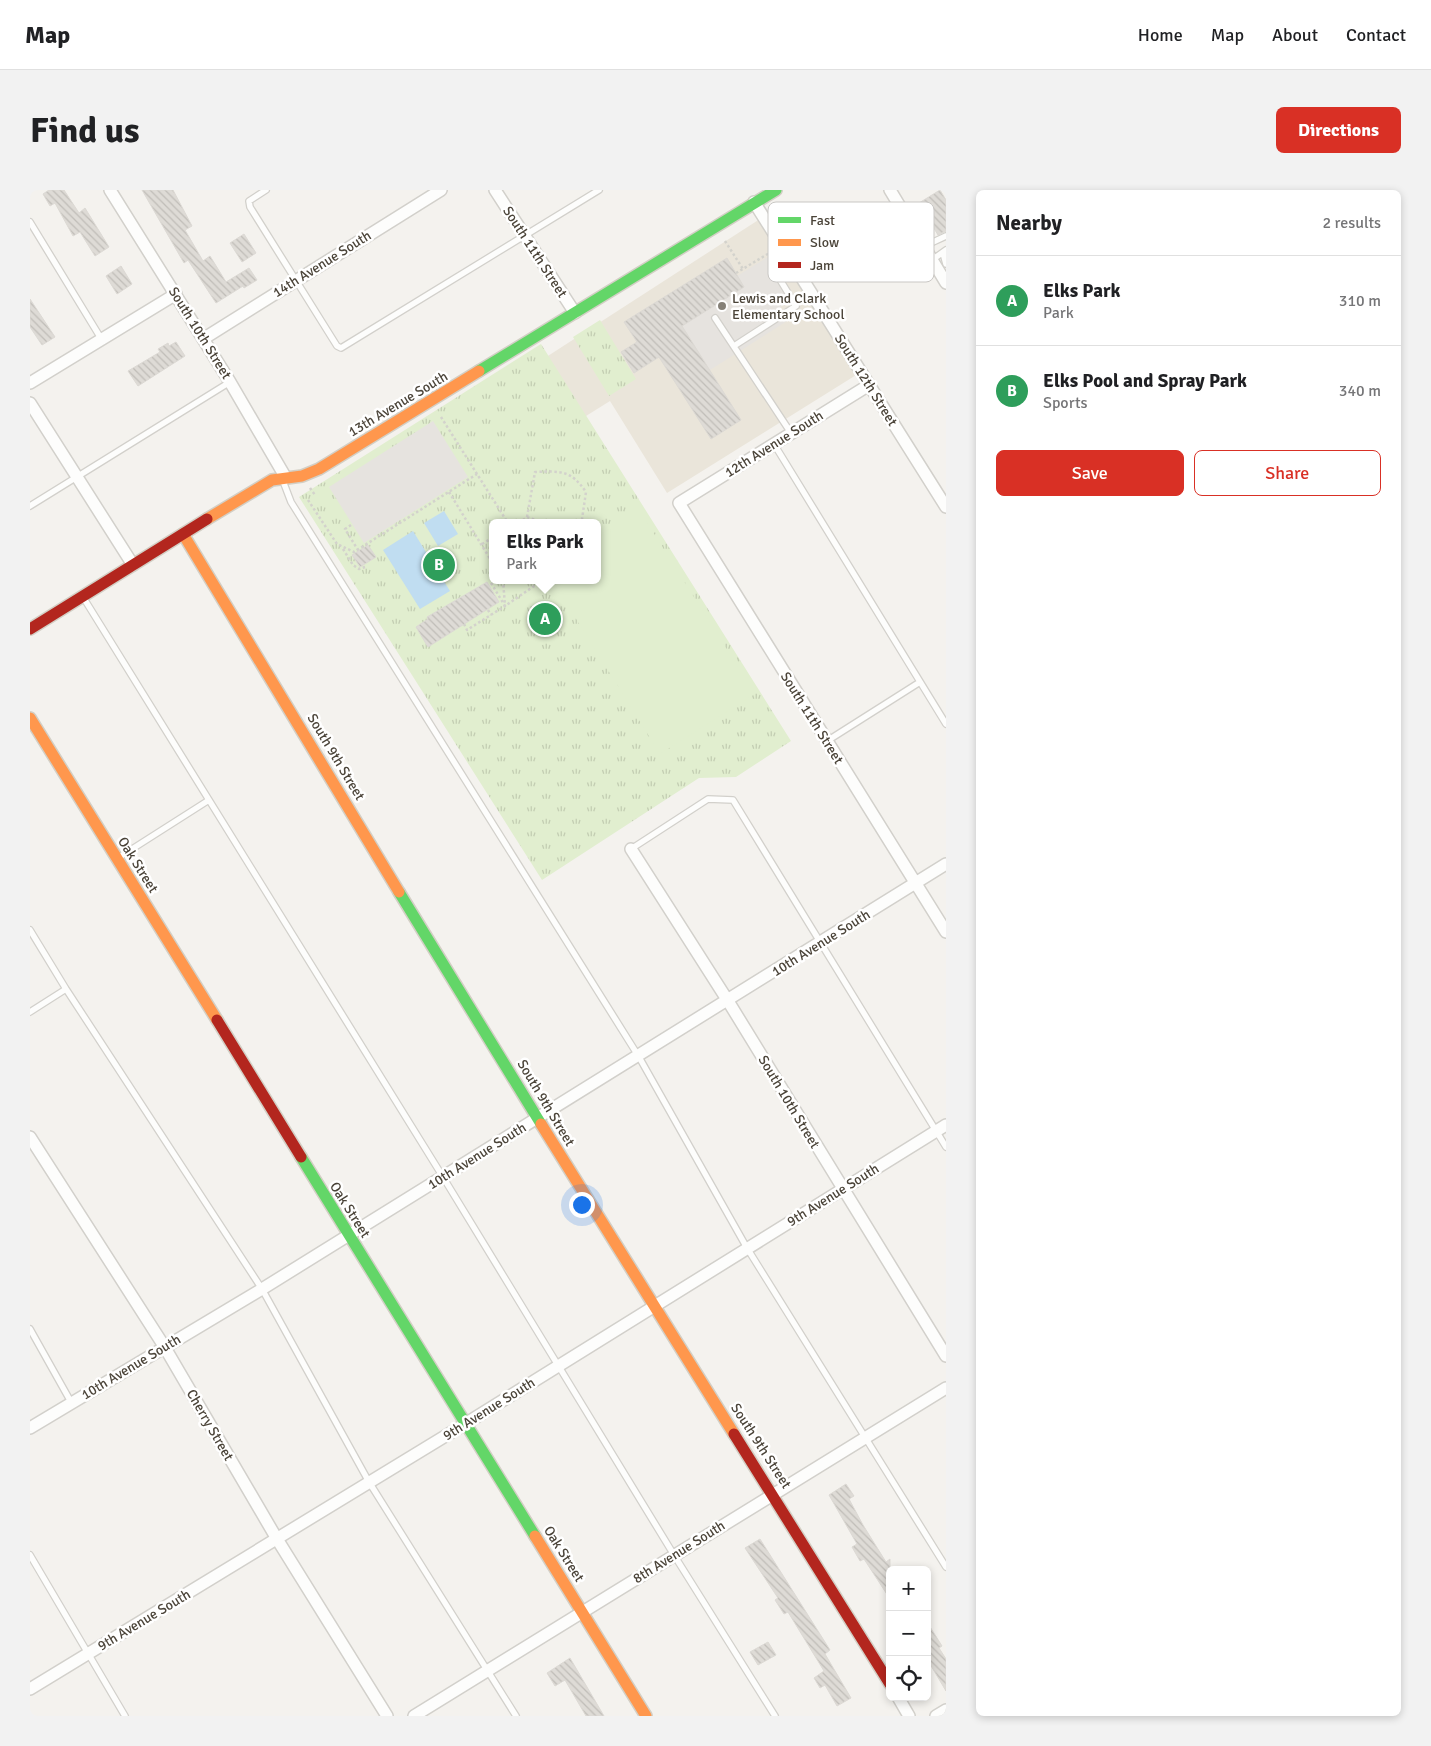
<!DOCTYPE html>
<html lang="en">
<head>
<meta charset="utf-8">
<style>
	:root { --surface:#fff; --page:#f2f2f2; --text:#202124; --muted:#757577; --line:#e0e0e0; --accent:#d93025 }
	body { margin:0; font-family:Signika,sans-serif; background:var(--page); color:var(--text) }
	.controls { position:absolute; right:15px; bottom:15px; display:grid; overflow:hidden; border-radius:8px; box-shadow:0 2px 8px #0003 }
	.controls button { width:45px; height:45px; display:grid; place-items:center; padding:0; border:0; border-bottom:1px solid var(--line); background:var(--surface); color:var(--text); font:25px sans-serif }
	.you { position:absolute; left:551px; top:1014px; width:18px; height:18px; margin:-12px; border:4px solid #fff; border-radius:50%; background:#1a73e8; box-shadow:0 0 0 8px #1a73e833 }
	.badge { display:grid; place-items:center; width:32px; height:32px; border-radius:50%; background:var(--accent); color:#fff; font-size:16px; font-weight:700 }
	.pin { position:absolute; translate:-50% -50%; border:2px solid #fff; box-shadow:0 1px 5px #0006 }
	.popup { position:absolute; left:459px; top:329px; width:112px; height:65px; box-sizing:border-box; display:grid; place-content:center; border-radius:8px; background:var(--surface); filter:drop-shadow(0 1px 4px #0005); font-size:16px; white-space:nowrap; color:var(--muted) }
	.popup b { font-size:19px; color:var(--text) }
	.popup::after { content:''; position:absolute; left:50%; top:100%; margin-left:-10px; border:10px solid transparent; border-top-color:var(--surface) }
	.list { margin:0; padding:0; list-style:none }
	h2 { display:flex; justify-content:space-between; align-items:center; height:65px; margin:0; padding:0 20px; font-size:21px }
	h2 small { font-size:16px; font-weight:400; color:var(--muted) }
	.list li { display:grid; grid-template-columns:32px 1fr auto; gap:15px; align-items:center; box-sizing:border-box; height:90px; padding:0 20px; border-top:1px solid var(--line) }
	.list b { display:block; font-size:19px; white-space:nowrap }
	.list p { margin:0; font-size:16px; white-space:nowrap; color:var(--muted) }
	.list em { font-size:16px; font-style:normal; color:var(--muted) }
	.actions { display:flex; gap:10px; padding:15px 20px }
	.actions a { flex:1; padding:11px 0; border:1px solid var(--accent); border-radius:8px; text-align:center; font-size:18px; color:var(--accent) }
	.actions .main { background:var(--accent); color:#fff }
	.icon { flex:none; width:28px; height:28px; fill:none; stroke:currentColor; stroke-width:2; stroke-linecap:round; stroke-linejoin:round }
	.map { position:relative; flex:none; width:916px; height:1526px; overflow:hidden; border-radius:8px }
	header { display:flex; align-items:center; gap:30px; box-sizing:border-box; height:70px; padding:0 25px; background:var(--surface); border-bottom:1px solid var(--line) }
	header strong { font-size:24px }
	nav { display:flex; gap:28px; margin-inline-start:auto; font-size:18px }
	.intro { display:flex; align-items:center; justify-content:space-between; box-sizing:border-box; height:120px; padding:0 30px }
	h1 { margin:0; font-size:35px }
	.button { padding:12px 22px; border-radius:8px; background:var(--accent); color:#fff; font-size:18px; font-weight:700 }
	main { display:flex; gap:30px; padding:0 30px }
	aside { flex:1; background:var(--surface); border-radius:8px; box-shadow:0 2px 8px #0003 }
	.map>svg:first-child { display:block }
</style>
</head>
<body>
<header>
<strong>Map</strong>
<nav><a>Home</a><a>Map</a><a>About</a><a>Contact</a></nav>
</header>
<div class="intro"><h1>Find us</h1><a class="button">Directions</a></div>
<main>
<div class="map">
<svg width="916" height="1526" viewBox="0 0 916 1526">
	<defs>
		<pattern id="park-tufts" width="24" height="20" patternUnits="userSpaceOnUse" patternTransform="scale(1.25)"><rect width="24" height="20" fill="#e1eecf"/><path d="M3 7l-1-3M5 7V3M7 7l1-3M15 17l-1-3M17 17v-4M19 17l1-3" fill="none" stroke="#c3cdb2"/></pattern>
		<pattern id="building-back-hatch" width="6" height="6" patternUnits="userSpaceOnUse" patternTransform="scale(1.25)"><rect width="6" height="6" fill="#dedbd6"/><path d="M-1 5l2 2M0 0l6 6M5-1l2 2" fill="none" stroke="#c0bdb8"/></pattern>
	</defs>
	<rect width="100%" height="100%" fill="#f4f2ee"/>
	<path fill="#eae5da" d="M733,27L831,182L637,303L580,211L449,293L414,233Z"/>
	<path fill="url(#park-tufts)" fill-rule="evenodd" d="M570,130L606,189L579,206L543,147Z
		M511,154L761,551L706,587L669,588L512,690L269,307ZM462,333H568V390H462Z"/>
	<path fill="#e1eecf" d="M611,323L725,504L630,564L522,390H568V350Z"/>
	<path fill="#e6e3df" d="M738,67L764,109L749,118L757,131L680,180L652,136L714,97L707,86Z
		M403,231L438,287L334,353L299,297Z"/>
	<path fill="#c0ddf1" d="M414,321L428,344L408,356L394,333Z
		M383,341L420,401L390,419L353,360Z"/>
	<path fill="url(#building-back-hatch)" stroke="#dcd9d4" d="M19,0H34L49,23L55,18L79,57L65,66L50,42L43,46L25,13L20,16L13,4Z
		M112,0H143L162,36L155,40L173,71L180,66L196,92L219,78L227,90L214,98L213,96L186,113L158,70L154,73Z
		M910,0L916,10V41L908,45L889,13Z
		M214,44L226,63L212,72L200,53Z
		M697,68L714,97L652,136L711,230L681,249L629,167L604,183L591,162L607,152L594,132Z
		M91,76L102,94L87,104L76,86Z
		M0,109L25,147L12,155L0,137Z
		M146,152L155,166L108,196L98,181L130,162L128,159L138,153L139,156Z
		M338,355L346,367L330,377L322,365Z
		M457,392L469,412L398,457L386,437L398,429L397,427Z
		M816,1294L824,1306L819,1309L833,1335L856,1372L860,1369V1409L834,1369L830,1371L822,1357L827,1354L799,1305Z
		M730,1349L800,1460L795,1464L821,1508L807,1516L795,1495L790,1498L784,1488L794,1481L758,1422L754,1424L745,1410L748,1408L715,1358Z
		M897,1432L912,1456L909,1458L916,1469V1501L897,1469Z
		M738,1452L746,1465L728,1475L720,1462Z
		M540,1468L574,1526H556L535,1490L525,1496L517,1483Z"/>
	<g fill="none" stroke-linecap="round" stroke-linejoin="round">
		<g stroke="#d2d0cb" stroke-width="8">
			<path id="lane" d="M236,0L219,11L220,17L307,156L311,158L569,0
				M0,32L72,150
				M893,45L901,53L916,46
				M913,63L916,74
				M902,70L916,60
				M685,128L761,243
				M704,156L766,116L749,88
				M744,254L916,534
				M253,291L261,312L609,867L717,1058L916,1377
				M0,316L200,192
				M53,407L413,987L644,1365L745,1526
				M797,551L890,492
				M601,659L678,609L703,610L916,957
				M88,668L179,610
				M0,740L36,799L232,1099L339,1292L486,1526
				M0,822L36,799
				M0,1139L41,1212
				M0,1365L95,1526"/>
		</g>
		<g stroke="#d2d0cb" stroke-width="14">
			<path id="street" d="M80,0L200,192L256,288
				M465,0L545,123
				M860,0L916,93
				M724,12L916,317
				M173,149L411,0
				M0,193L146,104
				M839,195L649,313L916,742
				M0,213L103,375
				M601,659L698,811L916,1166
				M0,947L134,1156L247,1349L357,1526
				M0,1238L232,1099L916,674
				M0,1499L435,1234L916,935
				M868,1507L879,1526
				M384,1526L916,1198
				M906,1526L916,1520"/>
		</g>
		<g stroke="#d3cfc5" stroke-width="14">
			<path id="fast" d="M449,181L746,0
				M369,702L511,934
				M271,967L505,1346"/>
		</g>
		<g stroke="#d3cfc5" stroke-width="14">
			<path id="slow" d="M177,329L242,290L272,286L289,279L449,181
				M153,344L369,702
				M0,528L187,830
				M511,934L704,1244
				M505,1346L616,1526"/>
		</g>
		<g stroke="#d3cfc5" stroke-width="14">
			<path id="jam" d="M0,439L177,329
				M187,830L271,967
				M704,1244L860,1494"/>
		</g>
		<path stroke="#d3d2cc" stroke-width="2.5" stroke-dasharray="2.5 2.5" stroke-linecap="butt" d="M695,51L713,79
			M706,83L741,62
			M411,227L478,333
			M280,298L285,305
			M419,302L462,372
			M278,310L307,354L324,362L447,284
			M497,327L505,282C531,281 541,280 556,302L552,329L545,333
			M489,333L497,327L515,333
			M321,335L315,339L328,360
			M452,354L462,348
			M313,359L323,375L329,379L335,377
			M465,390L461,393L475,416L513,390
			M458,420L461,425
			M434,434L437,440L475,416L473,390"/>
		<use href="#lane" stroke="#fdfdfc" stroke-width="5.5"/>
		<use href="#street" stroke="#fdfdfc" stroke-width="11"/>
		<use href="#fast" stroke="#63d668" stroke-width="11"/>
		<use href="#slow" stroke="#ff974d" stroke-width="11"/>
		<use href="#jam" stroke="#b3261e" stroke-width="11"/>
	</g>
	<circle fill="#868178" stroke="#fff" stroke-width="2" cx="692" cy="116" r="5"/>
	<g text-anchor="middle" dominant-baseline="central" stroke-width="5" stroke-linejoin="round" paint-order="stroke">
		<g font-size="14" fill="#4b4439" stroke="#fff">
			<text transform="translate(505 62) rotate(57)">South 11th Street</text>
			<text transform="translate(292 74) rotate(-32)">14th Avenue South</text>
			<text transform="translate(170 143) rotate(58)">South 10th Street</text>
			<text transform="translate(836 190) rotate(58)">South 12th Street</text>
			<text transform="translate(368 214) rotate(-31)">13th Avenue South</text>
			<text transform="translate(744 254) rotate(-32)">12th Avenue South</text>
			<text transform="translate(782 528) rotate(58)">South 11th Street</text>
			<text transform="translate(306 567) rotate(59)">South 9th Street</text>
			<text transform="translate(108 675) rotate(58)">Oak Street</text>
			<text transform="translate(791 753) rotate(-32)">10th Avenue South</text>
			<text transform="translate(759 912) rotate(59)">South 10th Street</text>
			<text transform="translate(516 913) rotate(59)">South 9th Street</text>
			<text transform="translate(447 966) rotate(-32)">10th Avenue South</text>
			<text transform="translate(803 1005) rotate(-32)">9th Avenue South</text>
			<text transform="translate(320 1020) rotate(58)">Oak Street</text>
			<text transform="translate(101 1177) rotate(-31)">10th Avenue South</text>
			<text transform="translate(459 1219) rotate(-32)">9th Avenue South</text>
			<text transform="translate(180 1235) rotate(60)">Cherry Street</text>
			<text transform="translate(731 1256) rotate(57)">South 9th Street</text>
			<text transform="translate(649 1362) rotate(-32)">8th Avenue South</text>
			<text transform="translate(534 1364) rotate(58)">Oak Street</text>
			<text transform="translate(114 1430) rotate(-31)">9th Avenue South</text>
		</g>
		<g font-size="14" fill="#4b4439" stroke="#fff" text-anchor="start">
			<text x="702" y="108">Lewis and Clark<tspan x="702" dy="16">Elementary School</tspan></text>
		</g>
	</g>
	<rect x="738" y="12" width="166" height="80" rx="8" fill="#fff" stroke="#c9c7c4" stroke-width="1"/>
	<rect x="748" y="27" width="23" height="6" fill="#63d668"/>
	<rect x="748" y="49" width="23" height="7" fill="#ff974d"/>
	<rect x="748" y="72" width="23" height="6" fill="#b3261e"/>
	<g font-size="14" fill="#4b4439">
		<text x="780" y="35">Fast</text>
		<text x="780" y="57">Slow</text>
		<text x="780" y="80">Jam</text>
	</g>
</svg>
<div class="controls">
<button>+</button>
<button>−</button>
<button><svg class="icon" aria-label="locate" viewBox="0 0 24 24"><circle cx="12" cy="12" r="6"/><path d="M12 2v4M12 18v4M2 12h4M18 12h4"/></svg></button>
</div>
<div class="you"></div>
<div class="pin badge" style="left:515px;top:429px;background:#2e9e5b">A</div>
<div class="popup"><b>Elks Park</b>Park</div>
<div class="pin badge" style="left:409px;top:375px;background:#2e9e5b">B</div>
</div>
<aside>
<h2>Nearby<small>2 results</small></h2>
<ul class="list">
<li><span class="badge" style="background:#2e9e5b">A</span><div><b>Elks Park</b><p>Park</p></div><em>310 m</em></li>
<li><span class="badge" style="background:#2e9e5b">B</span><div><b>Elks Pool and Spray Park</b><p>Sports</p></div><em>340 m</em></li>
</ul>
<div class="actions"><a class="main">Save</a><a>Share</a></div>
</aside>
</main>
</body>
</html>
